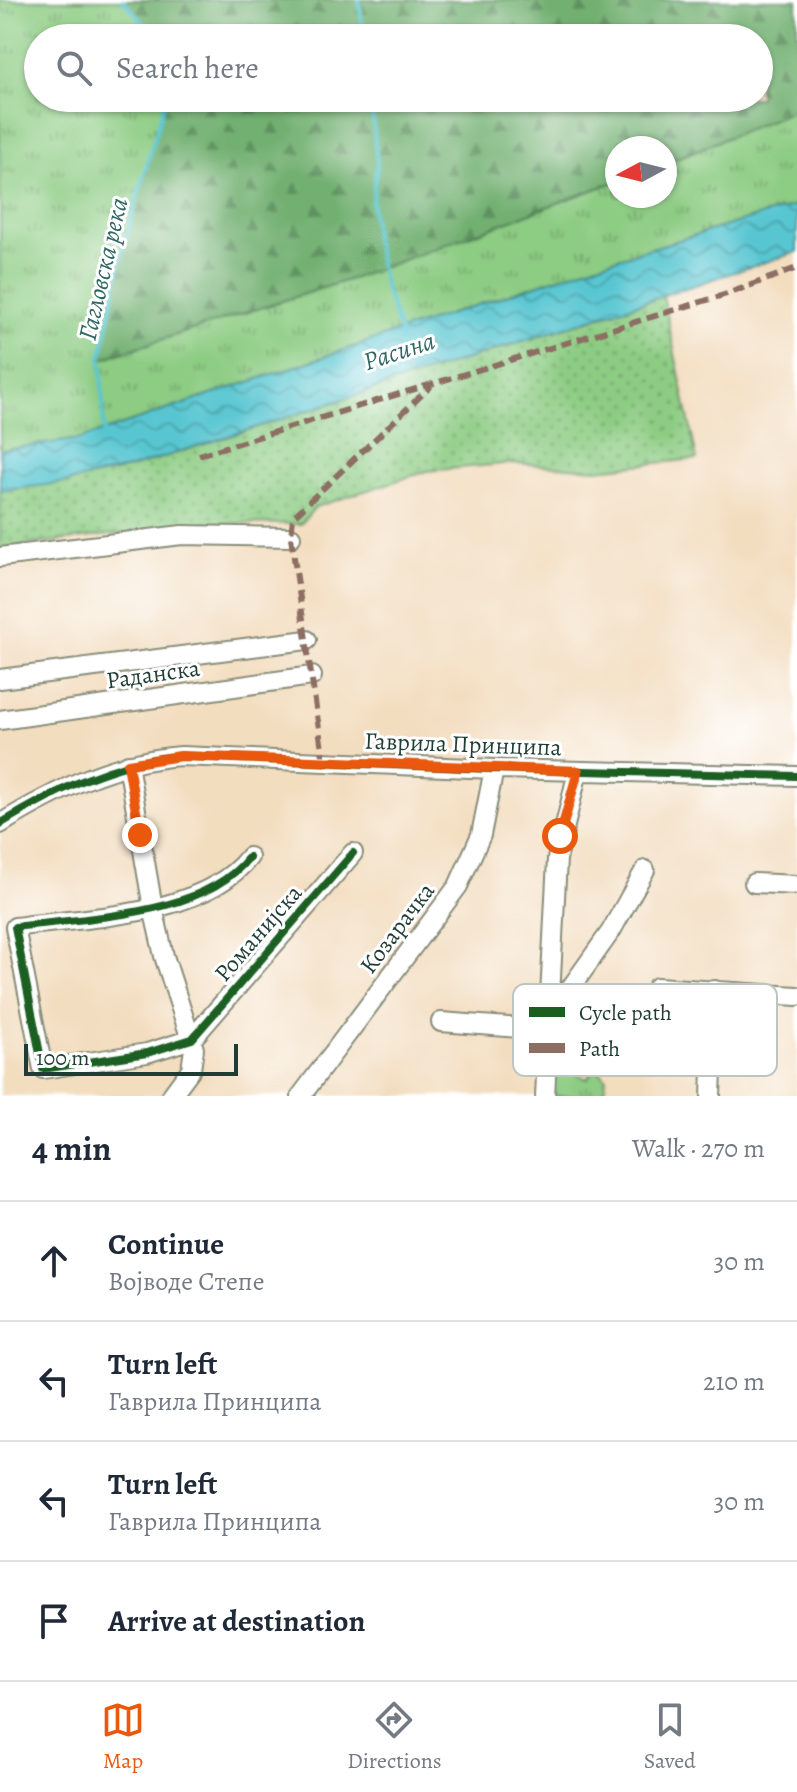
<!DOCTYPE html>
<html lang="en">
<head>
<meta charset="utf-8">
<style>
	:root { --surface:#fff; --page:#f6f6f7; --text:#1f2937; --muted:#747a83; --line:#e0e1e3; --accent:#ea580c }
	body { margin:0; font-family:Alegreya,serif; background:var(--page); color:var(--text) }
	.compass { position:absolute; left:605px; top:136px; width:72px; height:72px; border-radius:50%; background:var(--surface); box-shadow:0 2px 6px #0004; rotate:263deg }
	.scale { position:absolute; left:24px; bottom:20px; width:214px; box-sizing:border-box; padding-left:8px; border:4px solid #1f3d34; border-top:0; font-size:22px; line-height:28px; white-space:nowrap; color:#1f3d34; -webkit-text-stroke:6px #fff; paint-order:stroke }
	.stop { position:absolute; width:24px; height:24px; margin:-18px; border:6px solid #ea580c; border-radius:50%; background:#fff }
	.stop.end { background:#ea580c; border-color:#fff; box-shadow:0 2px 8px #0008 }
	.list { margin:0; padding:0; list-style:none }
	h2 { display:flex; justify-content:space-between; align-items:center; height:104px; margin:0; padding:0 32px; font-size:34px }
	h2 small { font-size:26px; font-weight:400; color:var(--muted) }
	.list li { display:grid; grid-template-columns:52px 1fr auto; gap:24px; align-items:center; box-sizing:border-box; height:120px; padding:0 32px; border-top:2px solid var(--line) }
	.list b { display:block; font-size:30px; white-space:nowrap }
	.list p { margin:0; font-size:26px; white-space:nowrap; color:var(--muted) }
	.list em { font-size:26px; font-style:normal; color:var(--muted) }
	.icon { flex:none; width:44px; height:44px; fill:none; stroke:currentColor; stroke-width:2; stroke-linecap:round; stroke-linejoin:round }
	.map { position:relative; flex:none; width:797px; height:1096px; overflow:hidden }
	.search { position:absolute; background:var(--surface); box-shadow:0 2px 6px #0004; left:24px; right:24px; top:24px; height:88px; display:flex; align-items:center; gap:20px; box-sizing:border-box; padding:0 28px; border-radius:44px; color:var(--muted); font-size:30px }
	.sheet { height:584px; background:var(--surface) }
	nav { display:flex; justify-content:space-around; align-items:center; box-sizing:border-box; height:112px; border-top:2px solid var(--line); background:var(--surface); font-size:22px; color:var(--muted) }
	nav a { display:grid; justify-items:center; gap:4px }
	nav .on { color:var(--accent) }
	.map>svg:first-child { display:block }
</style>
</head>
<body>
<div class="map">
<svg width="797" height="1096" viewBox="0 0 797 1096">
	<defs>
		<pattern id="grass-tufts" width="24" height="20" patternUnits="userSpaceOnUse" patternTransform="scale(2)"><rect width="24" height="20" fill="#8dcc83"/><path d="M3 7l-1-3M5 7V3M7 7l1-3M15 17l-1-3M17 17v-4M19 17l1-3" fill="none" stroke="#73a76c"/></pattern>
		<pattern id="forest-firs" width="22" height="20" patternUnits="userSpaceOnUse" patternTransform="scale(2)"><rect width="22" height="20" fill="#72b071"/><path d="M5 1l3.5 6h-7zM16 11l3.5 6h-7z" fill="#5d905e"/></pattern>
		<pattern id="park-dots" width="8" height="8" patternUnits="userSpaceOnUse" patternTransform="scale(2)"><rect width="8" height="8" fill="#8dcc83"/><path d="M2 2h.1M6 6h.1" fill="none" stroke="#73a76c" stroke-width="1.8" stroke-linecap="round"/></pattern>
		<pattern id="water-waves" width="16" height="10" patternUnits="userSpaceOnUse" patternTransform="scale(2)"><rect width="16" height="10" fill="#59c6d1"/><path d="M0 5q4-4 8 0t8 0" fill="none" stroke="#49a2aa"/></pattern>
	</defs>
	<rect width="100%" height="100%" fill="#fff"/>
	<filter id="ink" filterUnits="userSpaceOnUse"><feTurbulence type="fractalNoise" baseFrequency=".0125" numOctaves="2"/><feDisplacementMap in="SourceGraphic" scale="16" xChannelSelector="R" yChannelSelector="G"/><feConvolveMatrix kernelMatrix="1 2 1 2 8 2 1 2 1" color-interpolation-filters="sRGB"/></filter>
	<filter id="wash" filterUnits="userSpaceOnUse"><feTurbulence type="fractalNoise" baseFrequency=".006" numOctaves="4" result="noise"/><feDisplacementMap in="SourceGraphic" scale="32" xChannelSelector="R" yChannelSelector="G"/><feGaussianBlur stdDeviation="1.8" result="paint"/><feColorMatrix in="noise" values="0 0 0 0 0 0 0 0 0 0 0 0 0 0 0 0 0 1.4 0 .05"/><feComposite in="paint" operator="in"/></filter>
	<g filter="url(#wash)">
		<rect width="100%" height="100%" fill="#f3ddbf"/>
		<path fill="url(#grass-tufts)" stroke="#56845c" stroke-width="2" d="M0,0H123L157,38H38V98H166L123,248L102,359L357,277L617,181V196H665V163L797,109V205L598,264L81,439L0,450Z
			M553,1065H562L587,1079L595,1068L606,1077L604,1096H551Z"/>
		<path fill="url(#forest-firs)" stroke="#487652" stroke-width="2" d="M123,0H797V109L665,163V148H617V181L357,277L101,359L123,248L166,98H759V38H157Z"/>
		<path fill="url(#park-dots)" stroke="#56845c" stroke-width="2" d="M663,296L697,459L596,469L514,463L427,471L315,507L301,524L210,523L0,548V491L68,482L127,469Z"/>
		<path fill="url(#water-waves)" stroke="#3c8282" stroke-width="2" d="M797,205V252L127,469L68,482L0,491V450L81,439L598,264Z"/>
		<g fill="none" stroke-linecap="round" stroke-linejoin="round">
			<path stroke="#59c6d1" stroke-width="4" d="M123,0L157,38
				M359,0L364,38
				M371,98L377,164L372,202L374,237L384,285L401,335
				M104,435L101,359L123,248L166,98"/>
		</g>
	</g>
	<g filter="url(#ink)">
		<g fill="none" stroke-linecap="round" stroke-linejoin="round">
			<g stroke="#898d7a" stroke-width="22">
				<path id="minor" d="M0,557L182,535L291,537
					M0,679L307,640
					M0,720L312,676
					M128,764L153,908L164,956L194,1049L191,1069L171,1096
					M0,824C56,790 114,761 181,756L494,769L797,776
					M249,857C203,917 86,917 15,927L43,1069L147,1053L192,1039L353,853
					M754,883L797,885
					M657,987L797,996
					M548,1020L611,931L645,870
					M441,1022L547,1030
					M301,1096L458,886L481,835L494,769
					M545,1096L557,859L578,771
					M711,1096L715,990"/>
			</g>
			<use href="#minor" stroke="#fff" stroke-width="18"/>
			<path stroke="#8d6e63" stroke-width="6" stroke-dasharray="12 6" stroke-linecap="butt" d="M199,455L727,294L797,268
				M324,763L291,537L293,517L431,386"/>
			<g stroke="#fff" stroke-width="13">
				<path id="cycleway" d="M0,824C56,790 114,761 181,756L494,769L797,776
					M249,857C203,917 86,917 15,927L43,1069L147,1053L192,1039L353,853"/>
			</g>
			<use href="#cycleway" stroke="#1b5e20" stroke-width="8"/>
		</g>
	</g>
	<g fill="none" stroke-linecap="round" stroke-linejoin="round" filter="url(#ink)">
		<path stroke="#ea580c" stroke-width="10" d="M140,835L128,764L181,756L578,771L560,836"/>
	</g>
	<g text-anchor="middle" dominant-baseline="central" stroke-width="6" stroke-linejoin="round" paint-order="stroke">
		<g font-size="24" fill="#1f3d34" stroke="#fff">
			<text transform="translate(153 674) rotate(-8)">Раданска</text>
			<text transform="translate(463 744) rotate(2)">Гаврила Принципа</text>
			<text transform="translate(397 928) rotate(-53)">Козарачка</text>
			<text transform="translate(258 933) rotate(-49)">Романијска</text>
		</g>
		<g font-size="26" font-style="italic" fill="#306663" stroke="#fff">
			<text transform="translate(103 269) rotate(-77)">Гагловска река</text>
			<text transform="translate(399 351) rotate(-18)">Расина</text>
		</g>
	</g>
	<rect x="513" y="984" width="264" height="92" rx="12" fill="#fff" stroke="#bcc5c2" stroke-width="2"/>
	<rect x="529" y="1007" width="36" height="10" fill="#1b5e20"/>
	<rect x="529" y="1043" width="36" height="10" fill="#8d6e63"/>
	<g font-size="22" fill="#1f3d34">
		<text x="579" y="1020">Cycle path</text>
		<text x="579" y="1056">Path</text>
	</g>
</svg>
<svg class="compass" viewBox="-18 -18 36 36"><path d="M0-13l5 13h-10z" fill="#e53935"/><path d="M0 13l5-13h-10z" fill="#747a83"/></svg>
<div class="scale">100 m</div>
<div class="stop" style="left:560px;top:836px"></div>
<div class="stop end" style="left:140px;top:835px"></div>
<div class="search"><svg class="icon" aria-label="search" viewBox="0 0 24 24"><circle cx="10" cy="10" r="6"/><path d="M15 15l6 6"/></svg>Search here</div>
</div>
<section class="sheet">
<h2>4 min<small>Walk · 270 m</small></h2>
<ul class="list">
<li><svg class="icon" aria-label="ahead" viewBox="0 0 24 24"><path d="M12 20V5M6 11l6-6 6 6"/></svg><div><b>Continue</b><p>Војводе Степе</p></div><em>30 m</em></li>
<li><svg class="icon" aria-label="left" viewBox="0 0 24 24"><path d="M17 20v-9H6M10 6l-5 5 5 5"/></svg><div><b>Turn left</b><p>Гаврила Принципа</p></div><em>210 m</em></li>
<li><svg class="icon" aria-label="left" viewBox="0 0 24 24"><path d="M17 20v-9H6M10 6l-5 5 5 5"/></svg><div><b>Turn left</b><p>Гаврила Принципа</p></div><em>30 m</em></li>
<li><svg class="icon" aria-label="arrive" viewBox="0 0 24 24"><path d="M6 21V4h12l-3 4 3 4H6"/></svg><div><b>Arrive at destination</b></div></li>
</ul>
</section>
<nav>
<a class="on"><svg class="icon" aria-label="map" viewBox="0 0 24 24"><path d="M3 6l6-2 6 2 6-2v14l-6 2-6-2-6 2zM9 4v14M15 6v14"/></svg>Map</a>
<a><svg class="icon" aria-label="directions" viewBox="0 0 24 24"><path d="M12 3l9 9-9 9-9-9zM9 14v-3h6M13 9l2 2-2 2"/></svg>Directions</a>
<a><svg class="icon" aria-label="saved" viewBox="0 0 24 24"><path d="M7 4h10v16l-5-4-5 4z"/></svg>Saved</a>
</nav>
</body>
</html>
